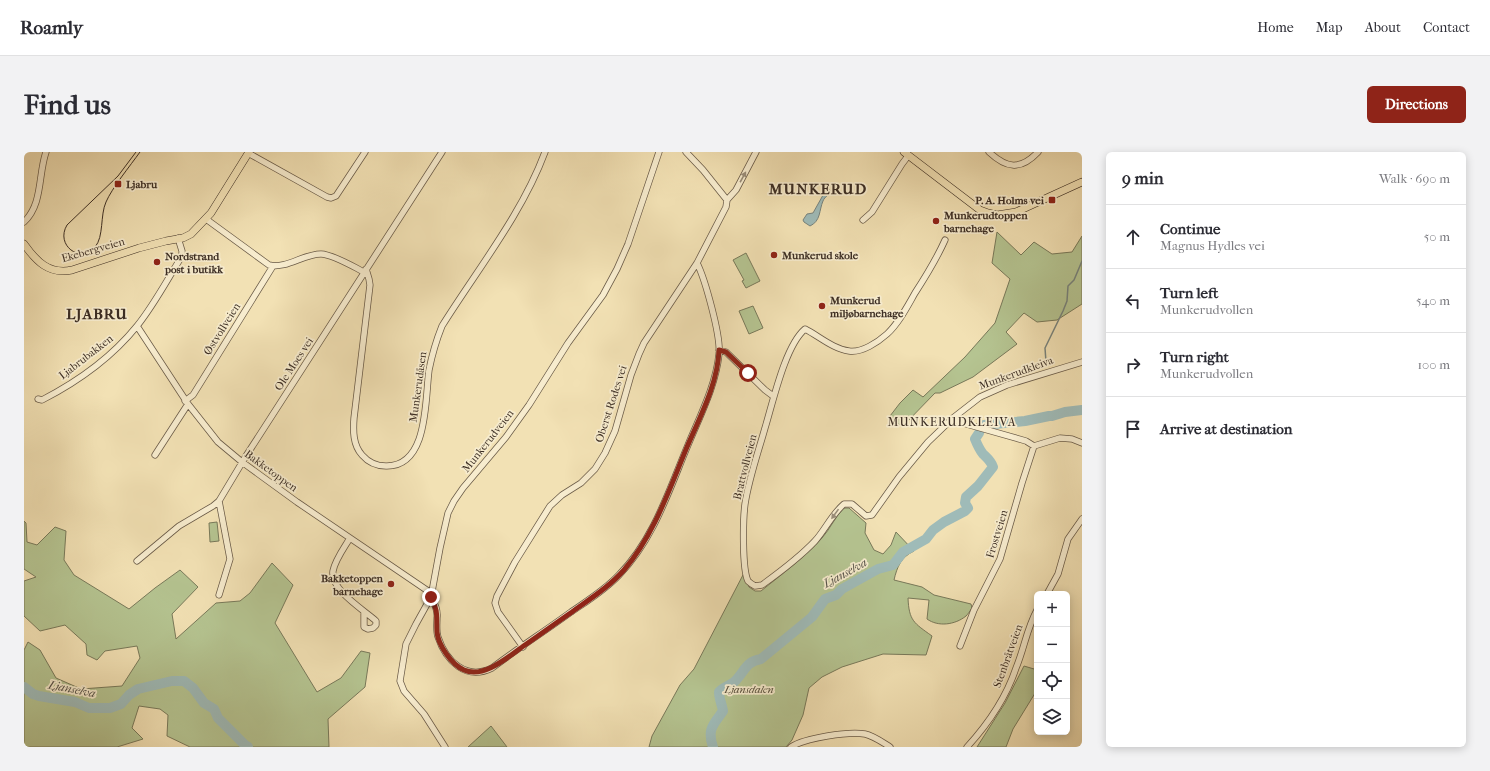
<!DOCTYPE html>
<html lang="en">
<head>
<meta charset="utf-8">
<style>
	:root { --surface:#fff; --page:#f2f2f3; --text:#2b2b33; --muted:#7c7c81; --line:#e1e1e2; --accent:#8f2418 }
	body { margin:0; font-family:"IM FELL French Canon",serif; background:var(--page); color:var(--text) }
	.controls { position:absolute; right:12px; bottom:12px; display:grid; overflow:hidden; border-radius:6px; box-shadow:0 2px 10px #0003 }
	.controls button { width:36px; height:36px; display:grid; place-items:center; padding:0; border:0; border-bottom:1px solid var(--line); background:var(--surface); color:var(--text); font:20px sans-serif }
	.stop { position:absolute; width:12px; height:12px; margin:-9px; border:3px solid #8f2418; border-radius:50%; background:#fff }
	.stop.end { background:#8f2418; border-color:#fff; box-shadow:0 1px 4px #0008 }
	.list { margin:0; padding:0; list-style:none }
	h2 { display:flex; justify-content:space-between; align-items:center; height:52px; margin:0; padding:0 16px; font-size:17px }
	h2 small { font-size:13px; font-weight:400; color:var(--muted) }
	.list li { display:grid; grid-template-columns:26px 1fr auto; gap:12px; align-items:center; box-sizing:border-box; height:64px; padding:0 16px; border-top:1px solid var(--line) }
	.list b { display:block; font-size:15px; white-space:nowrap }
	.list p { margin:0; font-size:13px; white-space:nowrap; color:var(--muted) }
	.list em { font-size:13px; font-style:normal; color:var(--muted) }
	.icon { flex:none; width:22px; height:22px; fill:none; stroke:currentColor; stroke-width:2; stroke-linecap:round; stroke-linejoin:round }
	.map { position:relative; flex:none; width:1058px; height:595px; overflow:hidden; border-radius:6px }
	header { display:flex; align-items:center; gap:24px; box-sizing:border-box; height:56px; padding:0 20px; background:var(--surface); border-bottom:1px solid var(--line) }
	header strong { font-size:19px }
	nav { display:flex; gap:22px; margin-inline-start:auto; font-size:14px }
	.intro { display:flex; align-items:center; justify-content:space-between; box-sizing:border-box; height:96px; padding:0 24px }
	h1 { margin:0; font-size:28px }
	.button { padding:10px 18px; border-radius:6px; background:var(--accent); color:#fff; font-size:14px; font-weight:700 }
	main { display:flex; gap:24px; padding:0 24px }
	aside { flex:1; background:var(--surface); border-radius:6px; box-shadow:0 2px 10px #0003 }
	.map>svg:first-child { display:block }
</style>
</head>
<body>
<header>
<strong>Roamly</strong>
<nav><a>Home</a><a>Map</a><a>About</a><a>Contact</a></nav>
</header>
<div class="intro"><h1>Find us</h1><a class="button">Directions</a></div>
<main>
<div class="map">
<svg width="1058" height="595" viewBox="0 0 1058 595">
	<rect width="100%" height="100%" fill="#f2e1b4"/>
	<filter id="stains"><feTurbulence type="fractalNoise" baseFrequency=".005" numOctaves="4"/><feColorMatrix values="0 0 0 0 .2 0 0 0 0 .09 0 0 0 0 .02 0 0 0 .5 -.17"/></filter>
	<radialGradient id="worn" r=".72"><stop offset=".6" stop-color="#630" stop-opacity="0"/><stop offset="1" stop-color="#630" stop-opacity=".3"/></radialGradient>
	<path fill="#b5c491" stroke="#78795a" d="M973,80L997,103L1010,90L1028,102L1048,100L1058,84V152L1033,168L1013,170L1000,161L982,180L993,192L949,225L916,241H911L878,275L866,264L876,251L889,238L899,245L941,205L971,171L986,127L968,111Z
		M722,101L736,129L722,136L718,129L720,128L709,108Z
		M729,154L739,176L725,182L715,159Z
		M820,356H825L842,371L841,381L850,398L859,402L867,393L872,380L890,399C877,405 873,415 870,428L898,435L910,443L947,452L948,456C946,459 944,462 942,464C931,473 914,475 903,467L905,448L884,446C885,469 890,471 908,484L902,503L859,502L818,515L798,525L785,536L779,563L768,588L762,595H625L628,584L656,533L670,517L720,421L725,435L731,439H737C758,422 780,406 798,386C806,377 811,365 820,356Z
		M0,369L2,371L3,390L13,393L31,375L42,379L40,408L50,423L105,457L131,436L156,418L174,435L148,462L152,487L192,451L216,449L226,441L248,411L269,433L251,471L293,540L317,526L337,499L346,501L341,535L304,567L305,595H166L143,584L144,563L136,557L115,554L108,576L119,587L93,595H0V498L4,490L16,498L32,526L57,537L98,534L116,506L113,494L81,499L73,508L63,503L62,492L41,473L16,479L0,464V429L12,425L0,417Z
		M193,370L195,389L186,390L185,371Z
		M1013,511V538L989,577L982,595H953L981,551L1000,514L1010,517Z
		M467,574L483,595H444Z"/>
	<path fill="#9fbbb8" stroke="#77837d" d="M803,36L806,38C805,44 801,44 799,49C795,58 797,69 786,74L780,70L779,68L783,62L789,61Z"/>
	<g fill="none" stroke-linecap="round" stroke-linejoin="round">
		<path stroke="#77837d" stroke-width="1.5" d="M1024,213L1022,210L1021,196L1039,159L1043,149L1044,134L1050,128L1058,109"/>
		<path stroke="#9fbbb8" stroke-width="10" d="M960,273L1001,269L1025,264H1028L1041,260L1058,258
			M0,535L9,542L15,544L51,550L65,556H86L97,552L105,543L114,537L148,529H160L169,536L180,551L190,557L194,566L221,593L224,595
			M689,595C683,577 689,573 699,559C698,552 695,547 695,540C700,534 709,533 713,527C722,517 722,510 737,507L788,465L801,447L812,443L818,437L854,417L869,413L879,400L902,387L909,378L920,370L941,359L944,356L941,351L942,345L954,334L969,315C967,309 963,306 959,302C955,297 953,292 951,287L955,281"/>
		<g stroke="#6a5b48" stroke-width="7">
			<path id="minor" d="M662,0L679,18L703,48
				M965,0C982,16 996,19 1014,0
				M224,1L303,45L307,46L312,44L341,0
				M182,67L245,113C263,117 279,102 297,102C308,102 330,115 340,120
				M839,68L848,60L878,12L884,4
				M0,70C19,52 14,23 22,0
				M921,88C913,106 902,124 891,141C883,155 875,171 863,182C854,190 838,201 825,199C809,197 795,184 781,177C761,194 749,250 741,276C734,301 725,326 721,352C719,367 718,417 724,429C726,431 729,433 731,434L738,433C756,420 775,406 791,389C801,378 808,362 820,352H828L842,364L848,363L875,325L904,290L929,266L956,245L983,233L1058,210
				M342,117L345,127L346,133L330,266C329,279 329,293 338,303C344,310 353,314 362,314C405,315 401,246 405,218C408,203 412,189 418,174C453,118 498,62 521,0
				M113,174L164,252L194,290L218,310L273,350L407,441
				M695,198L702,200L741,238L749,244
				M14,247L18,248C53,230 88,205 113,174C130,153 143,128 158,104V99L154,86
				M161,249L169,243L249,114
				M929,266L935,270L1002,289L1010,294L1036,286L1048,287L1058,291
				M131,303L164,252
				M195,349L206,407L195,443
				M326,386C320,396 311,408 309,419C306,438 340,458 352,469V473L349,476L344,477L340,475V460
				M113,409L155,374L189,354L195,349L222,304L418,0
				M1023,442L1034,422L1044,387L1058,367
				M407,445C411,452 414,458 413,466C413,472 412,479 414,485C422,509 442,529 468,516C493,497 521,479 547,460C563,449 581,438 595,423C630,387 645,338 664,293C676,264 692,233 695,202C697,184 681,127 673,111
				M936,494L950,458L976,407L998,331L1010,294
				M499,495L474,460L471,451L473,444L491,410L526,354L538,343L557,331L571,317L581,301L591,279L607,223L615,202L620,191L673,111L702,55L703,48L712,38L732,0
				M421,595L400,562L380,539L376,529L382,492L392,472L407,445L416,396L424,361L430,349L439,336L482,285L505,253L544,191L579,143L593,117L604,92L635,0
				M767,595C781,586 825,579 841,582C850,584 858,590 866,595
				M943,595C964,572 982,546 992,516C1000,497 1003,476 1013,458"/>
		</g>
		<g stroke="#3c2e24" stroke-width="8">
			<path id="major" d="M880,0L956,58L964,61L973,63L992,60L1058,30
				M0,92C12,109 25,123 48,118L115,96L142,89L159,86L167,82L187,61L225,0"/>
		</g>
		<use href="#minor" stroke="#f7ecce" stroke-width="5.5"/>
		<use href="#major" stroke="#f2e1b4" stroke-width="7"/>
		<path stroke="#3c2e24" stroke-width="1" d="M112,0L94,24L43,73C31,93 56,112 71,95C80,85 76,63 82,50C88,36 106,14 116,0"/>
	</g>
	<defs><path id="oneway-solid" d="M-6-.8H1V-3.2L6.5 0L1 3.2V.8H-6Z"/></defs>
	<g fill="#9a8d79">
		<use href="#oneway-solid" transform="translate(719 25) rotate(-61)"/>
		<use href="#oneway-solid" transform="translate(811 362) rotate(126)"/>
	</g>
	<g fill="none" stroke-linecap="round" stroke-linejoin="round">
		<path stroke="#8f2418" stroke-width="5" d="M407,445C415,460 412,465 413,480C414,493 428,513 440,518C460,527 485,504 501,493C517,482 532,471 548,460C566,447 585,435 600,418C630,383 645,338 663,295C676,265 694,231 695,198L702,200L724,221"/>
	</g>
	<g fill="#8f2418" stroke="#f7ecce" stroke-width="1.5">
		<rect x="90" y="28" width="8" height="8" rx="2"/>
		<rect x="1024" y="44" width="8" height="8" rx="2"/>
		<circle cx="912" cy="69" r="4"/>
		<circle cx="750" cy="103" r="4"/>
		<circle cx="133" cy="110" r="4"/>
		<circle cx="798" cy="154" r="4"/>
		<circle cx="367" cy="432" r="4"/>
	</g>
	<g text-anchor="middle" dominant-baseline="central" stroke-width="3.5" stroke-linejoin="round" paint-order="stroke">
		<g font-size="11" font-weight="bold" fill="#3c2e24" stroke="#f7ecce" text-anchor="start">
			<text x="102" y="32">Ljabru</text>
			<text x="1020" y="48" text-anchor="end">P. A. Holms vei</text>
			<text x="920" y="63">Munkerudtoppen<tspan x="920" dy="13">barnehage</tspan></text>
			<text x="758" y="103">Munkerud skole</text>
			<text x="141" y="104">Nordstrand<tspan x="141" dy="13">post i butikk</tspan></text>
			<text x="806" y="148">Munkerud<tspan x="806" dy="13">miljøbarnehage</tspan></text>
			<text x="359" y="426" text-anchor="end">Bakketoppen<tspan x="359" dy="13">barnehage</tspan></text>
		</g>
		<g font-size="11" fill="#3c2e24" stroke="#f7ecce">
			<text transform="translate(69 98) rotate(-16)">Ekebergveien</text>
			<text transform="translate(198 177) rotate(-58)">Østvollveien</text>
			<text transform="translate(62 205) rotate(-38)">Ljabrubakken</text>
			<text transform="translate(270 212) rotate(-57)">Ole Moes vei</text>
			<text transform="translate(992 221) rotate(-20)">Munkerudkleiva</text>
			<text transform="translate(394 235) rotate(-82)">Munkerudåsen</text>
			<text transform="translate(587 252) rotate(-72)">Oberst Rodes vei</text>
			<text transform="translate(464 289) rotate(-52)">Munkerudveien</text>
			<text transform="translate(721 315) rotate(-76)">Brattvollveien</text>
			<text transform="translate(247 319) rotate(36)">Bakketoppen</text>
			<text transform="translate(973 382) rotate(-73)">Frostveien</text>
			<text transform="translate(984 504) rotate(-70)">Stenbråtveien</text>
		</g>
		<g font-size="11" font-style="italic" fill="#544c3a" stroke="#f7ecce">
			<text x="725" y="537">Ljansdalen</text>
		</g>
		<g font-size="12" letter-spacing="1" fill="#3c2e24" stroke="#f7ecce">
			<text x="928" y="270">MUNKERUDKLEIVA</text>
		</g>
		<g font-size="12" font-style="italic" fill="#555149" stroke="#f7ecce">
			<text transform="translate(821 421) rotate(-29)">Ljanselva</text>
			<text transform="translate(48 537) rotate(11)">Ljanselva</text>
		</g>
		<g font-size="15" font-weight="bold" letter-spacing="1" fill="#3c2e24" stroke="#f7ecce">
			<text x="794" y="37">MUNKERUD</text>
			<text x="73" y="162">LJABRU</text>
		</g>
	</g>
	<rect width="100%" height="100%" filter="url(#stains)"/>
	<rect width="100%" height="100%" fill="url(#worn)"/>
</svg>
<div class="controls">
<button>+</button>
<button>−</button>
<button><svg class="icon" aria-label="locate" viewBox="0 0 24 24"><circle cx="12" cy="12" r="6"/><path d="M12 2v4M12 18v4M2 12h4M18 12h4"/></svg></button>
<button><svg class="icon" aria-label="layers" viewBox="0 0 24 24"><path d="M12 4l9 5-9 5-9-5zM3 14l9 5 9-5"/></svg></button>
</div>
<div class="stop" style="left:724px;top:221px"></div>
<div class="stop end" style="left:407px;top:445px"></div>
</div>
<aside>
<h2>9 min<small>Walk · 690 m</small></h2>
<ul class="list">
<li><svg class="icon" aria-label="ahead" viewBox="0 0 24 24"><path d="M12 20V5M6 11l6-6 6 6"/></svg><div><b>Continue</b><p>Magnus Hydles vei</p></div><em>50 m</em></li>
<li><svg class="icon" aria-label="left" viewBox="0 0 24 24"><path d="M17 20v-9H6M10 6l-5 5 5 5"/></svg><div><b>Turn left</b><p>Munkerudvollen</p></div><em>540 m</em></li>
<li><svg class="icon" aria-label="right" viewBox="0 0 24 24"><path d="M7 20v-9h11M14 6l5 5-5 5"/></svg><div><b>Turn right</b><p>Munkerudvollen</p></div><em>100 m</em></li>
<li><svg class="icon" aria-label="arrive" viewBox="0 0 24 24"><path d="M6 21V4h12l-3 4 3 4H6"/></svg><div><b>Arrive at destination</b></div></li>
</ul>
</aside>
</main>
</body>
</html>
